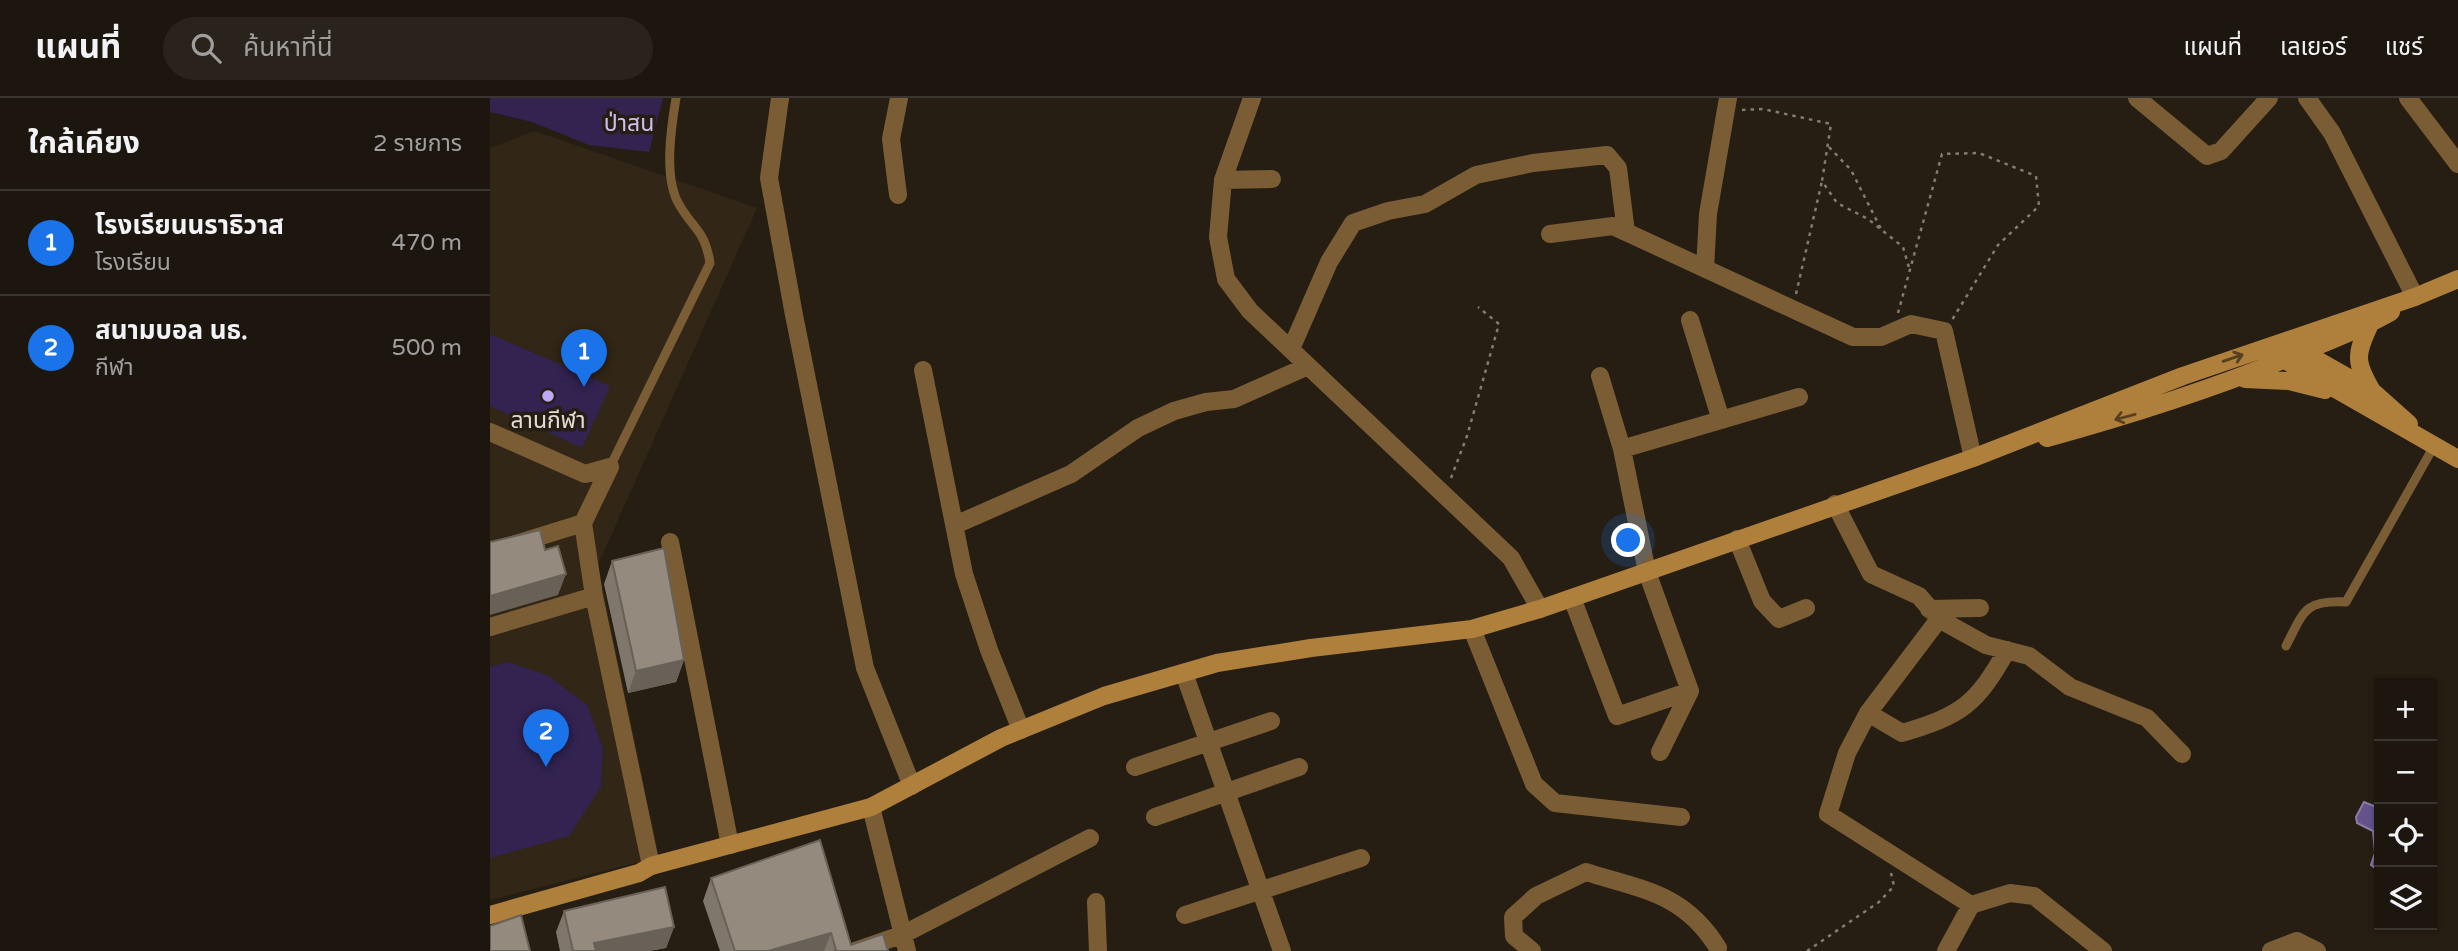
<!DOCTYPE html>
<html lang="th">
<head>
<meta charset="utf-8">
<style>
	:root { --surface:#1c160e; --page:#29231c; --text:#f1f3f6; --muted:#a09f9e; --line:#3a352e; --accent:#1a73e8 }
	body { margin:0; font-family:"Varela Round","Noto Sans Thai",sans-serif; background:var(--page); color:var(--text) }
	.controls { position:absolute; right:21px; bottom:21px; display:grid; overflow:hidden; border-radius:0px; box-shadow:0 2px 5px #0004 }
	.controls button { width:63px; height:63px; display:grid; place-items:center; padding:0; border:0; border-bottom:2px solid var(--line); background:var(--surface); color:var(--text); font:35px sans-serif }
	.you { position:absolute; left:1139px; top:443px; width:24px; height:24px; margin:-18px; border:5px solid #fff; border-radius:50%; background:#1a73e8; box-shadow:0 0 0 10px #1a73e833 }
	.badge { display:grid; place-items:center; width:46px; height:46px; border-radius:50%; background:var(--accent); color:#fff; font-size:23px; font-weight:700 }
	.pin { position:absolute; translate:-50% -58px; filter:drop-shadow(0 2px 4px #0008) }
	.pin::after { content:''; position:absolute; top:37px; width:24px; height:21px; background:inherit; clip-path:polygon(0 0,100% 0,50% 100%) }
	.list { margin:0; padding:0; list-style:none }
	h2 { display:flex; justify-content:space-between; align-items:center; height:91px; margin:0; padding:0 28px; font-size:30px }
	h2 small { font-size:23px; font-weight:400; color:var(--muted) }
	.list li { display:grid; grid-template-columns:46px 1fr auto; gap:21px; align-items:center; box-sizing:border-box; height:105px; padding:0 28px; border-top:2px solid var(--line) }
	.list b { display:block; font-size:26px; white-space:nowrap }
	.list p { margin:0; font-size:23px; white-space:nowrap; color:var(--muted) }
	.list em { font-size:23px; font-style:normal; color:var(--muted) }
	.icon { flex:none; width:38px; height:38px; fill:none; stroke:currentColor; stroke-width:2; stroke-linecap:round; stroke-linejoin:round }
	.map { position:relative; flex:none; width:1968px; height:853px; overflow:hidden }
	header { display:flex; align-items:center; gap:42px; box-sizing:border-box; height:98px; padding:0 35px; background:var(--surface); border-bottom:2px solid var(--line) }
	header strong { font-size:33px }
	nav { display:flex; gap:38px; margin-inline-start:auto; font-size:24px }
	.search { width:490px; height:63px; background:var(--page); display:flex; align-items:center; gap:18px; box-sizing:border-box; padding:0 24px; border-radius:38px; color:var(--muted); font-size:26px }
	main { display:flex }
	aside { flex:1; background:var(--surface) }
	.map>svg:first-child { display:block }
</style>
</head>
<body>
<header>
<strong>แผนที่</strong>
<div class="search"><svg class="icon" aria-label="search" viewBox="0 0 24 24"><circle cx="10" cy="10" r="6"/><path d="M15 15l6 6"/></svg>ค้นหาที่นี่</div>
<nav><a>แผนที่</a><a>เลเยอร์</a><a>แชร์</a></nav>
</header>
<main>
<aside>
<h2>ใกล้เคียง<small>2 รายการ</small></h2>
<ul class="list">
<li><span class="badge">1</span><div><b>โรงเรียนนราธิวาส</b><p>โรงเรียน</p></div><em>470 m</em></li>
<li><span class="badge">2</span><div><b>สนามบอล นธ.</b><p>กีฬา</p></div><em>500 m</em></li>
</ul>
</aside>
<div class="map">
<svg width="1968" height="853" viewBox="0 0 1968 853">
	<rect width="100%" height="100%" fill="#261e13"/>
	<path fill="#322616" d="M45,33L267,110L108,467L169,759L0,802V50Z"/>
	<path fill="#322351" d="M0,0H173L159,54L99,47L42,24L0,14Z
		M0,236L120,288L92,350L0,308Z
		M17,564L57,577L97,607L113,650L111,689L79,738L0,760V569Z"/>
	<path fill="#63528b" stroke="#897ca2" stroke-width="2" d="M1889,701V773L1881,767L1885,755L1883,733L1867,725L1866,719L1874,704L1884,708Z"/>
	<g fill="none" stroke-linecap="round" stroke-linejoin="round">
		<path stroke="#837c73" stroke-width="2.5" stroke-dasharray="3.5 5" stroke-linecap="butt" d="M1252,12L1273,11L1341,26L1332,83L1347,105L1378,121L1413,149L1420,173
			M1339,49L1361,72L1391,131
			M1306,196L1332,83
			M1408,215L1452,56L1489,55L1546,78L1549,108L1508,147L1462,222
			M961,380L977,338L1009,226L988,209
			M1317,853L1389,804L1404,788L1401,775"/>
		<path stroke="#7b5d35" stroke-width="9" d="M120,369L220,165C215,133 205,133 190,108C173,82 181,30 186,0
			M1796,548C1814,513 1814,502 1856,504L1944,348"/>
		<path stroke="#7b5d35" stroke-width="18" d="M290,0L279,80L304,217L375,570L422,688
			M762,0L733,82L728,139L736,181L760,213L1021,460L1050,511
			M1647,0L1717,58L1731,53L1779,0
			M1817,0L1842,35L1925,199
			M1918,0L1968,66
			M733,82L782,81
			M408,97L401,41L409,0
			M1060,136L1123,128L1363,239H1391L1421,226L1454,233L1483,360
			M1215,171L1218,116L1238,0
			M1200,222L1231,322
			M801,251L839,164L863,125L898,113L935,106L986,77L1043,65L1117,57L1128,70L1136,134
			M433,272L474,476L499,552L531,632
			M0,334L95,376L120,369L93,425L104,498L161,768
			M1132,351L1309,299
			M1345,406L1381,476L1429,498L1449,521L1378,615L1357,655L1338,716L1481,807L1520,795L1544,798L1613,853
			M465,427L581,376L648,330L684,313L716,304L744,301L818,268
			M1247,441L1272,503L1289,521L1316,510
			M180,444L240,747
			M0,454L93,425
			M1082,500L1127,618L1200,593L1157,474L1132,351L1110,278
			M1439,511L1490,510
			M1449,521L1496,547L1539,558L1580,589L1657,620L1692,656
			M0,529L104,498
			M982,531L1044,686L1065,705L1191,719
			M694,575L792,853
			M1378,615L1412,635C1472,617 1486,607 1517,552
			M1170,654L1200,593
			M645,669L781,623
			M381,709L417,853
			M665,719L809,669
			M606,804L608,853
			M695,817L871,760
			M365,853L414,836L600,740
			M1042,853L1024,838L1023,819L1046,798L1096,774C1153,792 1194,795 1228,850
			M1456,853L1481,807
			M1781,853L1807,843L1827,853"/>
		<path stroke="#af7f3c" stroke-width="18" d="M1880,226C1865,257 1865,264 1882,293
			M1806,250L1882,293L1919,326
			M1786,257L1968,361
			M1755,281L1799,283L1835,292
			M1557,340C1641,317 1722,291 1803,258C1836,244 1870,232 1901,214
			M0,817L149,775L161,768L381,709L511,640L614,598L727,565L821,550L982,531L1050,511L1483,360L1693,278L1925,199L1968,181"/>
	</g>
	<path fill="#7f776c" d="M122,463L194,562L186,584L138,595L114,486Z
		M330,742L361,847L398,853H230L213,803L221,780Z
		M74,813L184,829L176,850L159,853H70L66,834Z"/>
	<path fill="#686158" d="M76,476L68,497L0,517V498Z
		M194,562L186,584L138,595L146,573Z
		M184,829L176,850L159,853H100L104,845Z
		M341,835L334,853H278Z"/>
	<path fill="#948a7d" stroke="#686158" stroke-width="2" d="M50,432L55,452L68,448L76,476L0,498V444Z
		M174,450L194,562L146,573L122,463Z
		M330,742L361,847L393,836L398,853H344L346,852L341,835L278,853H245L221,780Z
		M175,789L184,829L104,845L106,853H83L74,813Z
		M31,817L40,853H0V828Z"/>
	<defs><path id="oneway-shaft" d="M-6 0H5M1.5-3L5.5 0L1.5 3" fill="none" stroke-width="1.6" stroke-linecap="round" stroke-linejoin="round" transform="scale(1.75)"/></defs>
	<g stroke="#564021">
		<use href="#oneway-shaft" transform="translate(1743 260) rotate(-19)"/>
		<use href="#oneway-shaft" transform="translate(1635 319) rotate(165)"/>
	</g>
	<circle fill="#bea9f5" stroke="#261e13" stroke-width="2.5" cx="58" cy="298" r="7"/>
	<g text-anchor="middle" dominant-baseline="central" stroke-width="7" stroke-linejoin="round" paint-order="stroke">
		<g font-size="23" fill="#cdc0f3" stroke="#261e13">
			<text x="139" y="26">ป่าสน</text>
		</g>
		<g font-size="23" fill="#e3ddd6" stroke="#261e13">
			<text x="58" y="323">ลานกีฬา</text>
		</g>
	</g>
</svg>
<div class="controls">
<button>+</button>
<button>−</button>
<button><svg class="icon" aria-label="locate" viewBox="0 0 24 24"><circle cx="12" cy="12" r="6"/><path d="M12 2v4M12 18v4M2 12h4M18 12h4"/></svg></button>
<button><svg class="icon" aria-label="layers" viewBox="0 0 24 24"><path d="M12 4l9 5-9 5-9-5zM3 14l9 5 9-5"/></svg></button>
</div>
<div class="you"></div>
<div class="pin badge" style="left:94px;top:289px">1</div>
<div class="pin badge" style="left:56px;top:669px">2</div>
</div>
</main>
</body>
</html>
